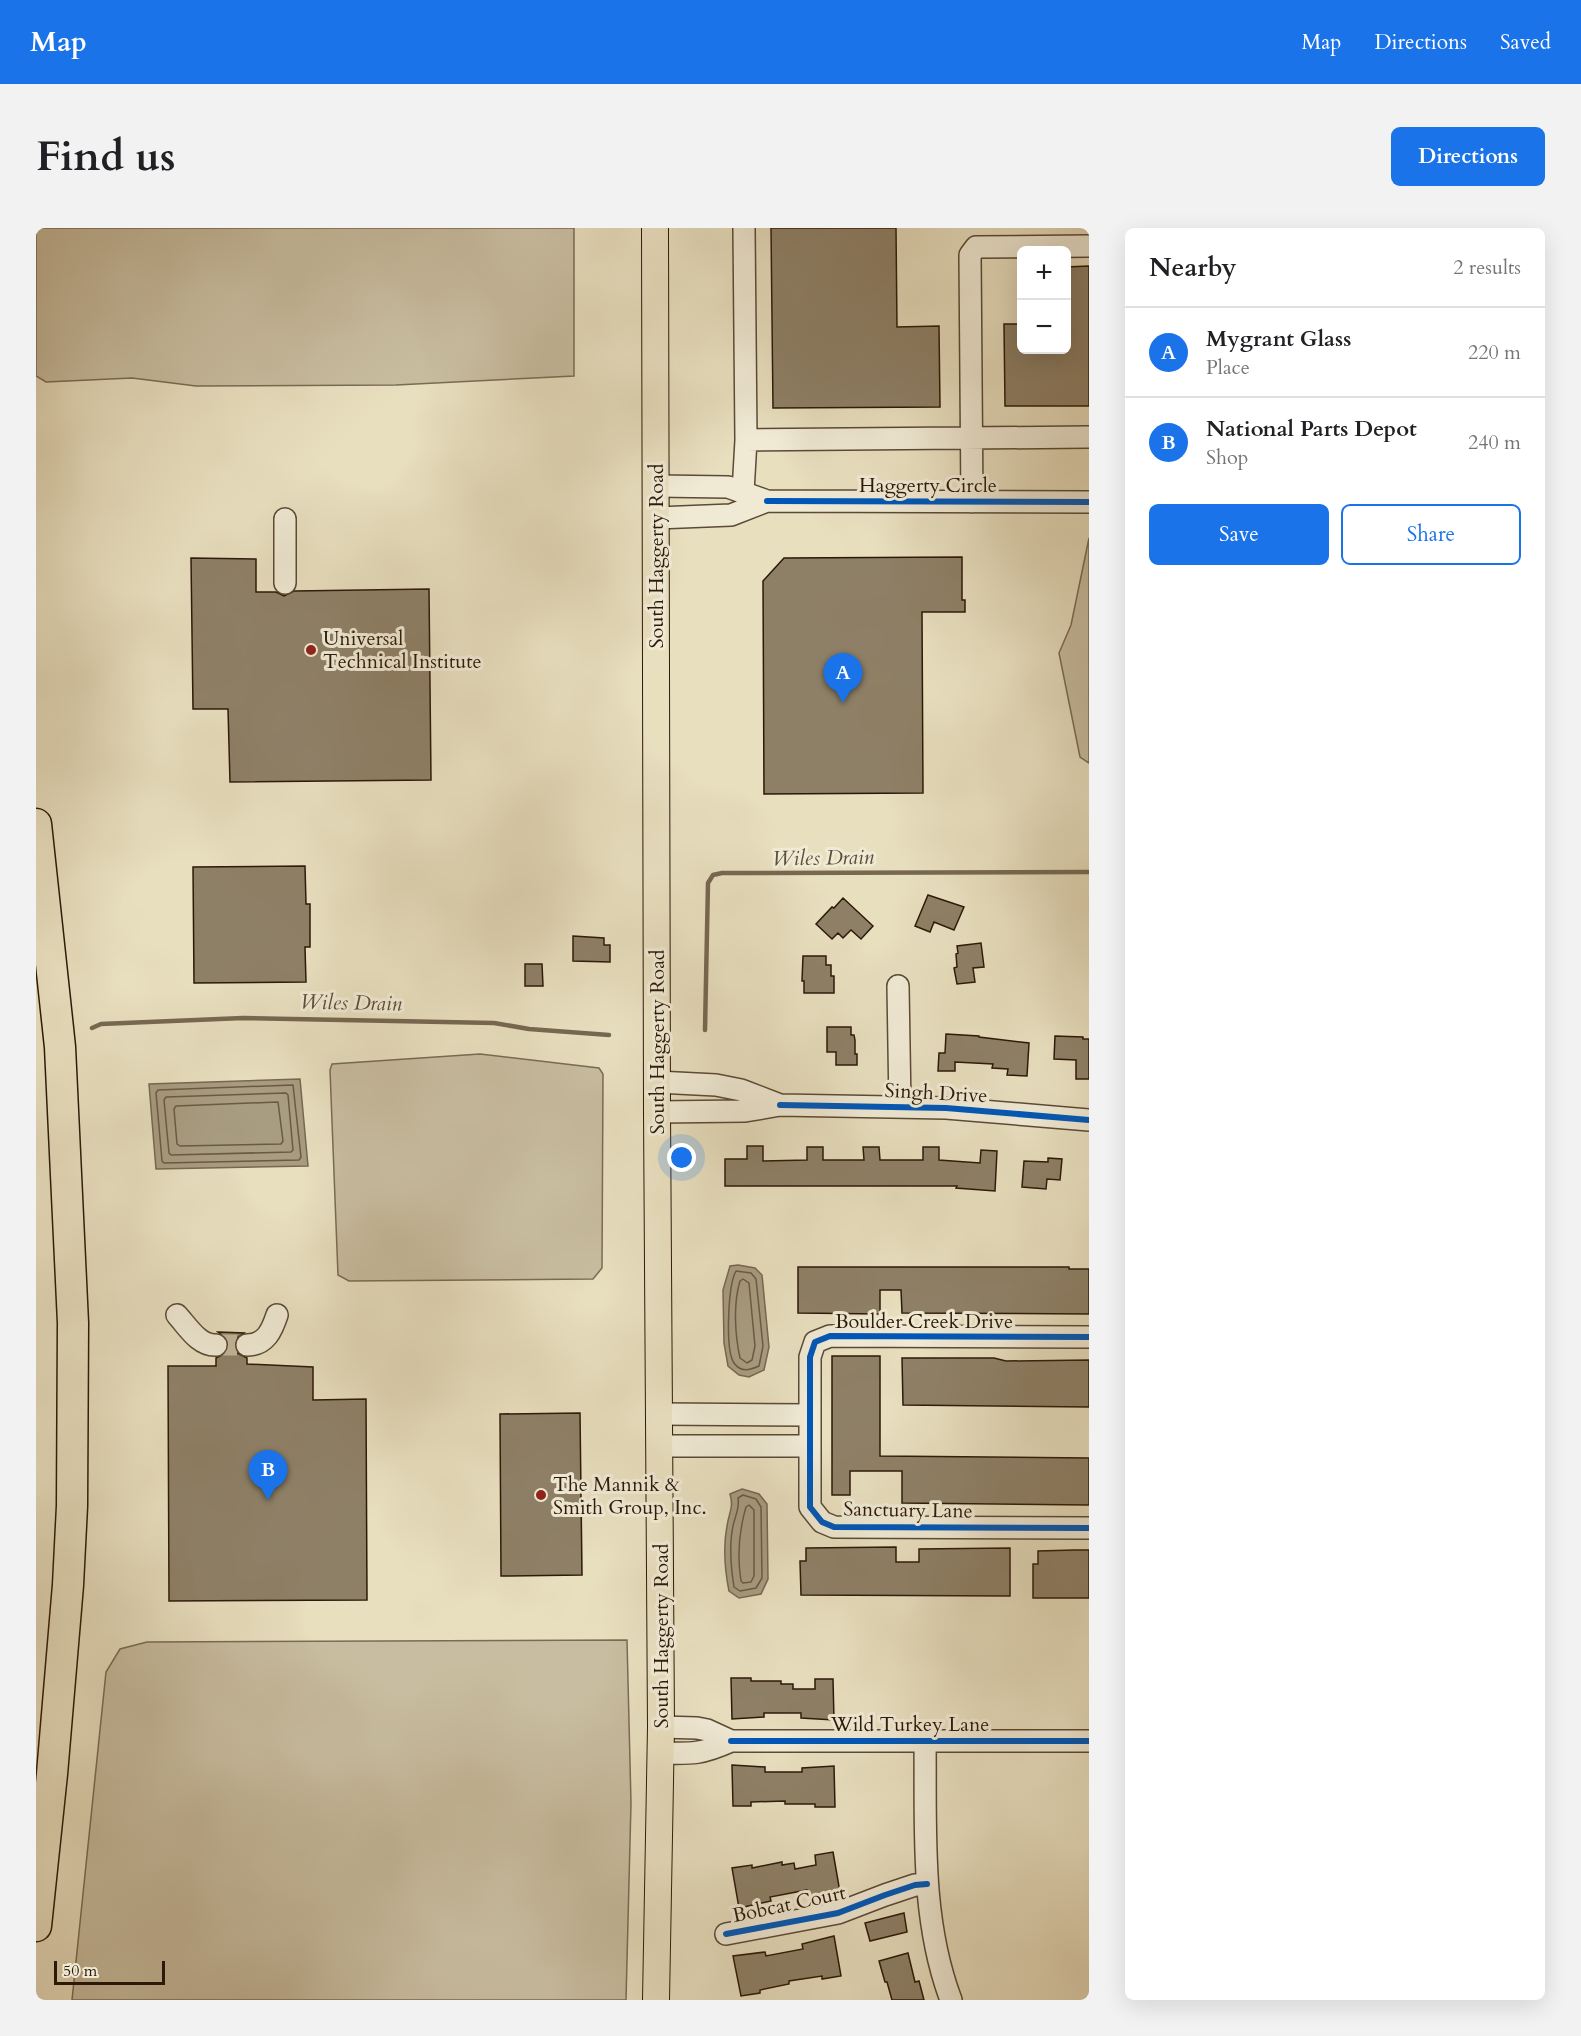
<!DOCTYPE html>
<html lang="en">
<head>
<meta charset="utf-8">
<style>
	:root { --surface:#fff; --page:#f2f2f2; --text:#202124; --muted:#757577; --line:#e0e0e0; --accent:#1a73e8 }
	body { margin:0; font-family:Cardo,serif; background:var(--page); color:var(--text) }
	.controls { position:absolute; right:18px; top:18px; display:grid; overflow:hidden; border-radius:9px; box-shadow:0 6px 24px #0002 }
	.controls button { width:54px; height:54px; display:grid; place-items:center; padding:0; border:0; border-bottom:2px solid var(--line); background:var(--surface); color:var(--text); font:30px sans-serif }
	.scale { position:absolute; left:18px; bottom:15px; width:111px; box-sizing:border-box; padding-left:6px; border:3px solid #2c1908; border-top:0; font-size:16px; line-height:21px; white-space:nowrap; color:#2c1908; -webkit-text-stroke:4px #f0ead5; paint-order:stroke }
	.you { position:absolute; left:646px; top:930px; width:21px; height:21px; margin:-15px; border:4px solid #fff; border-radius:50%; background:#1a73e8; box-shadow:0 0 0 9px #1a73e833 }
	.badge { display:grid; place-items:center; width:39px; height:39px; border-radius:50%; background:var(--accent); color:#fff; font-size:20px; font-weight:700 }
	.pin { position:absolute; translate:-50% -50px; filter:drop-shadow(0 2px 3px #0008) }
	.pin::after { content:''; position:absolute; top:32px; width:21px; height:18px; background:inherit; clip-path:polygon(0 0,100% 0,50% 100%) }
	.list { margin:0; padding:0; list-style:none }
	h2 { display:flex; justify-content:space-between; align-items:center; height:78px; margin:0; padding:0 24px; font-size:26px }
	h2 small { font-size:20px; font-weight:400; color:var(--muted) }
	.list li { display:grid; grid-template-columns:39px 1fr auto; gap:18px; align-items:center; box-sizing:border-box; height:90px; padding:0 24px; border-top:2px solid var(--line) }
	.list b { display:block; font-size:22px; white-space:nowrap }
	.list p { margin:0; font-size:20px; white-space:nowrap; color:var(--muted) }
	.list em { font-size:20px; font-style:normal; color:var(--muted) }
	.actions { display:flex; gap:12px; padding:18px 24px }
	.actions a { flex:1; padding:14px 0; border:2px solid var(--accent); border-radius:9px; text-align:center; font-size:21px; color:var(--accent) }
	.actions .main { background:var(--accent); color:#fff }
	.map { position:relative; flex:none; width:1053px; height:1772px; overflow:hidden; border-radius:9px }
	header { display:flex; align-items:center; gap:36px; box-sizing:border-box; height:84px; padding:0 30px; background:var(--accent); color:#fff }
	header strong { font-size:28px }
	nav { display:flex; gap:33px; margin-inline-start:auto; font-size:21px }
	.intro { display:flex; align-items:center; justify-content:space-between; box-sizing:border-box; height:144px; padding:0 36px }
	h1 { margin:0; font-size:42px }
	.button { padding:15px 27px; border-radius:9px; background:var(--accent); color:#fff; font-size:21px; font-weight:700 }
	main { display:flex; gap:36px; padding:0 36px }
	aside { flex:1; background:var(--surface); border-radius:9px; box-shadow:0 6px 24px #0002 }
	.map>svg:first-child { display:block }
</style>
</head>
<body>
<header>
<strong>Map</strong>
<nav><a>Map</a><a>Directions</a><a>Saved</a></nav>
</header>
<div class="intro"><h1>Find us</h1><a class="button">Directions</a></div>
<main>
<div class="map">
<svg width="1053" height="1772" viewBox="0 0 1053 1772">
	<rect width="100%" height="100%" fill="#e8dfbf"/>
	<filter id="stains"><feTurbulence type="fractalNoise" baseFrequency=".00333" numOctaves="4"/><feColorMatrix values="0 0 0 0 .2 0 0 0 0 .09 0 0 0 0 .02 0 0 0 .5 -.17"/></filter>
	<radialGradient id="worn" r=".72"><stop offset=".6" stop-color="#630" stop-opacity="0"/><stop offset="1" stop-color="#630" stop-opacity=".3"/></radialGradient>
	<path fill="#c8bda0" stroke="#7a6b54" stroke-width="1.5" d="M0,0H538V148L360,157L160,158L96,150L10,154L0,148Z
		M1053,310V535L1044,529L1023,425L1035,397Z
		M444,826L563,840L567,846L566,1040L557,1051L313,1053L302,1047L294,842L296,836Z
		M591,1412L595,1575L590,1772H36L70,1444L84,1421L111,1414Z"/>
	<path fill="#a89c81" stroke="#766851" stroke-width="1.5" d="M264,851L272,938L120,941L113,856Z
		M702,1037L719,1040L726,1047L733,1119L728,1142L713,1149L703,1147L692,1138L688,1115L687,1062L694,1038Z
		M706,1261L723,1266L731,1276L732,1351L725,1366L703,1370L693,1363C689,1343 687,1319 691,1298C693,1284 698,1280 694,1266Z"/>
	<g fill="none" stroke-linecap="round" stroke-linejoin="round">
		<path stroke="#6a5a44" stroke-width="1.5" d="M257,857L265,929L263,932L128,935L126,933L120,865L122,862Z
			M250,865L252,867L257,922L255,924L135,927L133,925L128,872L130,869Z
			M242,874L247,913L245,916L144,918L141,916L138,881L140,878Z
			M700,1043L715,1045L720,1051L727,1118L723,1138C714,1142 705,1145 698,1135C689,1122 692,1057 700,1043Z
			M707,1051L713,1055L719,1118L716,1132L711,1135L704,1130C699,1107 697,1076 704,1053Z
			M707,1267L720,1271L725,1279L726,1350L720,1360L704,1363L698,1359C695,1340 693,1317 697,1298C699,1288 704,1280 702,1270Z
			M713,1277L718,1282V1348L715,1354L707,1355L705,1353C701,1328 703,1303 710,1279Z"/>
		<path stroke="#766851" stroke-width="4.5" d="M56,800L65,796L207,790L458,795L493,801L573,807
			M669,802L672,655L677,647L686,645L1053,644"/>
	</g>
	<path fill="#8e8067" stroke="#2c1908" stroke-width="1.5" d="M735,0H860L861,99L903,98L904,179L737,180Z
		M1053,38V178H969L968,96H986V122H1030V39Z
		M926,329V372H929V384H886L887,565L728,566L727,353L748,330Z
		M155,330L220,331V364H240L248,368L258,363L393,361L395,552L194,554L192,481H157Z
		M269,638L270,676H274V719H269L270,754L158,755L157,639Z
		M892,667L928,679L918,702L898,694L894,704L879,698Z
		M807,670L837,698L825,711L815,702L807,710L802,705L796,711L780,696L796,679L798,680Z
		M537,708L568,710V717H574V734L537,733Z
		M945,715L948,739L937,740L939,754L921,756L918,740L921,739L920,726L922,725L921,718Z
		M767,728H790V737H795V748H798V765H768V753H766Z
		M489,736H506L507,758H489Z
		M791,799H815V807H818L819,812V826H821V837H800V824H791Z
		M910,806L943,808V809L993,815L991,848L971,847L972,841L956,840L957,836L919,834V843H902L903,825H909Z
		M1019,808L1047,809V811H1053V851H1040V832L1018,831Z
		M711,918H727V933L771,932V919H787V932H828L827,919H843L844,932H887V919H903V932L944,935L945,922L961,923L959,963L920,960L921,958H689V931H711Z
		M1012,930L1026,931L1024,952L1011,951L1010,961L986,959L988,933L1012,934Z
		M762,1039H1033V1041H1053V1086L866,1085L865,1062H844V1086L762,1085Z
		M182,1104L208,1105L200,1111L198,1119L201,1125L211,1130V1136L277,1139V1172L330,1171L331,1372L133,1373L132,1138H180V1130L190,1125L193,1117L191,1111Z
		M796,1128H844V1228L1053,1230V1277L866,1275V1243H814V1267H796Z
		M866,1130H958L970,1133L1053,1132V1179L867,1177Z
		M544,1185L546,1347L465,1348L464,1186Z
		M860,1319V1334H883V1321L974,1320V1368L765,1367L764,1333H770V1320Z
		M1038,1322H1053V1370H997V1336H1002V1323Z
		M695,1450H715V1453H745V1456H757V1461H779V1451H797L798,1492L765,1490V1485H728V1489L696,1491Z
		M696,1537L729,1539V1544H766V1540L798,1538L799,1579H779V1576H749V1573L715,1574V1578H697Z
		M797,1624L804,1664L772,1668L771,1662L734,1669L735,1673L703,1680L696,1640L716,1637V1640L746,1634V1637L758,1635L759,1641L780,1637L779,1627Z
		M868,1685L871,1704L834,1713L829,1695Z
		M798,1708L805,1748L786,1751V1748L753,1753V1756L724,1762V1765L705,1768L697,1728L729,1724L730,1728L767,1721L766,1716Z
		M872,1725L879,1754L883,1753L888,1772H856L851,1754H849L843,1733Z"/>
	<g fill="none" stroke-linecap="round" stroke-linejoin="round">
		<path stroke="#c2b79a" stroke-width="21" stroke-dasharray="21 10" stroke-linecap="butt" d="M180,1117H211"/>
		<g stroke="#5b4a36" stroke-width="24">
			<path id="minor" d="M708,0L710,212L1053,209
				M707,264L710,212
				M731,273L1053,274
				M936,274L934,27L940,19L1053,18
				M621,290L695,287L731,273L692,259L621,258
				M249,291V355
				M862,758L864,878
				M744,877L910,880L1053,892
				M621,884L709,883L744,877L705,862L680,857L621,854
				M141,1087C152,1099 163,1118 180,1117
				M1053,1109L794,1108L779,1114L774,1129V1279L786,1294L798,1299L1053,1300
				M211,1117C230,1117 236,1102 241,1087
				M623,1186L774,1187
				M624,1218H774
				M695,1513H1053
				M889,1513C890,1599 884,1690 915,1772
				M625,1525C657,1526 666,1526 695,1513L671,1502L661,1500L625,1499
				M690,1706L802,1685L849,1667L879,1657L891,1656"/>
		</g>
		<g stroke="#2c1908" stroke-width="28">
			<path id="major" d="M619,0L621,884L625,1499L620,1772"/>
		</g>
		<g stroke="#2c1908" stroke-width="33">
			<path id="highway" d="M0,596L24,819L37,1095L36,1278L32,1357L16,1546L0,1698"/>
		</g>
		<use href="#minor" stroke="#f0ead5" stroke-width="21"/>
		<use href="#major" stroke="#e8dfbf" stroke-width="26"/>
		<use href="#highway" stroke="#e8dfbf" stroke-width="30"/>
		<g stroke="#f0ead5" stroke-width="10">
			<path id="cycleway" d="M731,273L1053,274
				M744,877L910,880L1053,892
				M1053,1109L794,1108L779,1114L774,1129V1279L786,1294L798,1299L1053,1300
				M695,1513H1053
				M690,1706L802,1685L849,1667L879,1657L891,1656"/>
		</g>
		<use href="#cycleway" stroke="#0057b8" stroke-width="6"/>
	</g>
	<g fill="#8f2418" stroke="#f0ead5" stroke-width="2">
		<circle cx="275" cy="422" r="6"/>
		<circle cx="505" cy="1267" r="6"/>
	</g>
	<g text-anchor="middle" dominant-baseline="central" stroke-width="6" stroke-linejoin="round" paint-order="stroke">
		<g font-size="20" fill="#2c1908" stroke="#f0ead5">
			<text x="892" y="257">Haggerty Circle</text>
			<text transform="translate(620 328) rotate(-90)">South Haggerty Road</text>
			<text transform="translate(621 814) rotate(-90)">South Haggerty Road</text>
			<text transform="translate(900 865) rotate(3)">Singh Drive</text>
			<text x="888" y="1093">Boulder Creek Drive</text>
			<text transform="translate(872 1282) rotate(1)">Sanctuary Lane</text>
			<text transform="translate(625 1408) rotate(-90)">South Haggerty Road</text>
			<text x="874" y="1496">Wild Turkey Lane</text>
			<text transform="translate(753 1676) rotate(-12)">Bobcat Court</text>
		</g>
		<g font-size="20" fill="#2c1908" stroke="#f0ead5" text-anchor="start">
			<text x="287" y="410">Universal<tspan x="287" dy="23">Technical Institute</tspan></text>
			<text x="517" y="1256">The Mannik &amp;<tspan x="517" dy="23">Smith Group, Inc.</tspan></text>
		</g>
		<g font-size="21" font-style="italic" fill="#5e4d38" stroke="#f0ead5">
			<text transform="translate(787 630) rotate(-1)">Wiles Drain</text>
			<text transform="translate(315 775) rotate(1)">Wiles Drain</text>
		</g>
	</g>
	<rect width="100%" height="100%" filter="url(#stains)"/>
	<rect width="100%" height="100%" fill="url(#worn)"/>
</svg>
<div class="controls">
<button>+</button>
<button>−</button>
</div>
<div class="scale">50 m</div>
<div class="you"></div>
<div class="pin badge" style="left:807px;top:475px">A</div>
<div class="pin badge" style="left:232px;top:1272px">B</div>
</div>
<aside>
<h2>Nearby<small>2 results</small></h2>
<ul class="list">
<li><span class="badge">A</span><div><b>Mygrant Glass</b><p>Place</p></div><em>220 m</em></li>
<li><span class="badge">B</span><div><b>National Parts Depot</b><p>Shop</p></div><em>240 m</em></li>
</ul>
<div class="actions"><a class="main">Save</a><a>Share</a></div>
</aside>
</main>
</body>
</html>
